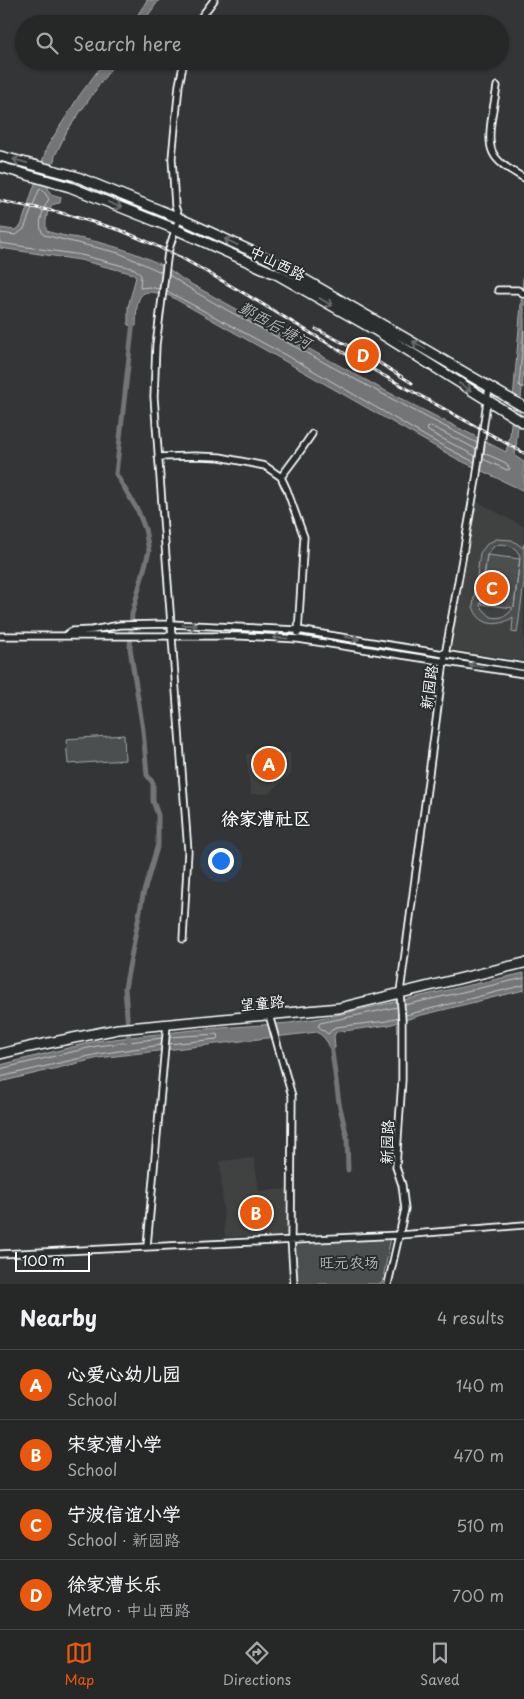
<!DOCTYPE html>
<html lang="en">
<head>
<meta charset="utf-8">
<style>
	:root { --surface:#262828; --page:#2e3030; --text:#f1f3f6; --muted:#a4a6a8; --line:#424445; --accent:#ea580c }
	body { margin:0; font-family:"Playpen Sans","LXGW WenKai TC",sans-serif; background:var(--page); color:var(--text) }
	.scale { position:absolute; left:15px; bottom:12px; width:75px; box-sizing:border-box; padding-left:5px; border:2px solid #fff; border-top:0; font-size:14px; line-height:18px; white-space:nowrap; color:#fff; -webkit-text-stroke:4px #2a2d2e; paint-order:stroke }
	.you { position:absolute; left:220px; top:860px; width:18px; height:18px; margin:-12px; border:4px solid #fff; border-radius:50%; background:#1a73e8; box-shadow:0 0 0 8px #1a73e833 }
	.badge { display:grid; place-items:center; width:32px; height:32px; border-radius:50%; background:var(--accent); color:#fff; font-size:16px; font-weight:700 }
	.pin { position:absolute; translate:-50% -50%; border:2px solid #fff; box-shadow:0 1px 5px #0006 }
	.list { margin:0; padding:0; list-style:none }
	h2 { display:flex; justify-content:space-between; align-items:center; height:65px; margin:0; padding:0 20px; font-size:21px }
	h2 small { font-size:16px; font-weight:400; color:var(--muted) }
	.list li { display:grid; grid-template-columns:32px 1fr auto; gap:15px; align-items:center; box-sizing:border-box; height:70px; padding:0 20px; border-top:1px solid var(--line) }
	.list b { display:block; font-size:19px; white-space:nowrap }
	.list p { margin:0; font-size:16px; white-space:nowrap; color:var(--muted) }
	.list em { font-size:16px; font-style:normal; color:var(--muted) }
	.icon { flex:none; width:28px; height:28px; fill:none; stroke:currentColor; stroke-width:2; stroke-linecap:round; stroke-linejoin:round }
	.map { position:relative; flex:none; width:524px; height:1284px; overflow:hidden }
	.search { position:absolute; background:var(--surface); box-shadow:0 1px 4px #0004; left:15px; right:15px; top:15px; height:55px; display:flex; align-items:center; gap:12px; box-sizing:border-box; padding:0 18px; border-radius:28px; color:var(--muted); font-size:19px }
	.sheet { height:345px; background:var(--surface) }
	nav { display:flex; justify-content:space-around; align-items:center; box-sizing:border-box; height:70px; border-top:1px solid var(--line); background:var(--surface); font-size:14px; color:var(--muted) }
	nav a { display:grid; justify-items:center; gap:2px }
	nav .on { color:var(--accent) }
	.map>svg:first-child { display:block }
</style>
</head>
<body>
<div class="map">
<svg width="524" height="1284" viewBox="0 0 524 1284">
	<rect width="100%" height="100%" fill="#333536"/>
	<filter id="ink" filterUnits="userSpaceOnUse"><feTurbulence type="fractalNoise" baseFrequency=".02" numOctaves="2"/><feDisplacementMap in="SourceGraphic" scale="10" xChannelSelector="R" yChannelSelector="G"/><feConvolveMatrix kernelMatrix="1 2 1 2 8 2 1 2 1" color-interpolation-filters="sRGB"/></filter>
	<g filter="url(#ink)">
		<path fill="#404243" d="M476,501L524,527V661L449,649Z
			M290,753L291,774L268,794H251L246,754Z
			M254,1158L259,1191L289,1189L288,1235L225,1237L220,1161Z"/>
		<path fill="#4c4f50" stroke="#a6a7a8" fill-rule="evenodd" d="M496,539L512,540L523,548L524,544V583L517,633L512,632L513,617C499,628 478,626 473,606L480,553L487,544ZM501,544C510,545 516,547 520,556L514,607L520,559L487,555L494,546ZM487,555L481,604L513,608C508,616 501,619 491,617L480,606Z
			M124,735L125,760L68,764L66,739Z
			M391,1237L382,1284H297L292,1240Z"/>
		<path fill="#737576" stroke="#abacad" d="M147,0H159L142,24H132Z
			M105,61H116L67,131L55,156L48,189L51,194L61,197L60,203C58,203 54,204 52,205C47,210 44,225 47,231C60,236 75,237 89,240C117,246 161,260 182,279L382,389L506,452L510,436L524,268V369L515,456L524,462V491L457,459L170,296C163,295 156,292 150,292C134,291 137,316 136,326L128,325V307L136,277L134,274L80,260L0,248V228L15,230L21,226L47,147L79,96Z
			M524,973V990L418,1016L389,1025L336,1032L334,1036L335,1048L330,1049C328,1041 323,1036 317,1032L99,1058L0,1082V1065L96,1041L192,1030L290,1023L332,1016Z"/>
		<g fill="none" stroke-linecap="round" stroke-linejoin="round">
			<path stroke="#c7c8c8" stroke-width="1" d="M0,233L16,235L24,229L39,190L42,189L49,199C43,209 36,225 44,235L119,253L161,272
				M0,243L81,255L135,269L141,275L140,288L149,287L159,289
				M169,275C207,301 248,321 288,343C351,377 413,411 477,443
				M167,291L302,364L430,439L474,462
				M524,330L519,385L521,387H524
				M475,456L428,431L427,428L431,426L476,449
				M483,459L507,470L510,469L506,463L484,453
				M405,1005L524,978
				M397,1007L320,1023L318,1026L328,1034L335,1027L387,1021L398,1017
				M406,1015L524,985
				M169,1044L217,1039L219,1036L216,1034L170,1037
				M0,1069L97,1046L162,1038
				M0,1077L98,1054L161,1045"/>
			<path stroke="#737576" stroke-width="5" d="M129,1043L125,988L143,895L158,844V815L153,801V783L147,775L143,730L130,648L132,614L149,551L145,529L138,511L116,474L133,321
				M331,1044L339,1103L347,1137L348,1170"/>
			<g stroke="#fff" stroke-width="9">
				<path id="street" d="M196,24L214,0
					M497,86C495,103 485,138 493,153C499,165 513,171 524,178
					M498,290H518L524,294
					M158,457L195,456L220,457L265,466L281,477L287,490L304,537L298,633
					M281,477L299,453L312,434
					M66,635L72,631L92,630L120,625L170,624L298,630L524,667
					M0,636H241L298,639L524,674
					M183,939L188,851L154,397L156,345L166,267L168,252L179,218L175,206L172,158L179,85L184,61
					M269,1015L292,1096L291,1239L294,1284
					M147,1246L167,1024
					M0,1254L400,1235L524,1225
					M388,1284L405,1209L402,1185L396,1167L402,1080V1020L400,992L444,661L476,480L489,387"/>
			</g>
			<g stroke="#fff" stroke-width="12">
				<path id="secondary" d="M0,1054L29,1047L118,1029L339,1008L524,963"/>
			</g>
			<g stroke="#fff" stroke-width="12">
				<path id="primary" d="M0,156L75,176L179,218L271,260L524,407
					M0,167L70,187L175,229L278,275L375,330L524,423"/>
			</g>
			<use href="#street" stroke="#2a2d2e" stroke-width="5.5"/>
			<use href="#secondary" stroke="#2a2d2e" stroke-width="9"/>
			<use href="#primary" stroke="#2a2d2e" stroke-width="9"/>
			<g stroke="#fff" stroke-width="3">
				<path id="rail" d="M0,201L58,212L120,230L148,242L182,258L247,295L359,362L524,453
					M316,329L365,354L412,383"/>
			</g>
			<use href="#rail" stroke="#2a2d2e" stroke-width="1" stroke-dasharray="4" stroke-linecap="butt"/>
		</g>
		<defs><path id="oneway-shaft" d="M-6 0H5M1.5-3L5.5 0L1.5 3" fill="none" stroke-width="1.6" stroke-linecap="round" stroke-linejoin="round" transform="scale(1.25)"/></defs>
		<g stroke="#6a6c6d">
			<use href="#oneway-shaft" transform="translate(20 161) rotate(-165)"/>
			<use href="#oneway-shaft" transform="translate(115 205) rotate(22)"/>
			<use href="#oneway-shaft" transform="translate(231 242) rotate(-155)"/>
			<use href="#oneway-shaft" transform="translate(326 302) rotate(30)"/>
			<use href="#oneway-shaft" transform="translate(419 345) rotate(-150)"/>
			<use href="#oneway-shaft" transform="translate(465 387) rotate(32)"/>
			<use href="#oneway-shaft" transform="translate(190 625) rotate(2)"/>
			<use href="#oneway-shaft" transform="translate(280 638) rotate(-177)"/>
			<use href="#oneway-shaft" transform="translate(352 638) rotate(9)"/>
			<use href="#oneway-shaft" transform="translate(476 666) rotate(-171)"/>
		</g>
	</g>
	<g text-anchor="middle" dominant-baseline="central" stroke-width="4" stroke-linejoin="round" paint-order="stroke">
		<g font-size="15" fill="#fff" stroke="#2a2d2e">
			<text transform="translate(278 262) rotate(26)">中山西路</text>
			<text transform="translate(428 687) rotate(-82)">新园路</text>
			<text transform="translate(262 1002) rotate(-5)">望童路</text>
			<text transform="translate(386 1142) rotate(-88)">新园路</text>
		</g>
		<g font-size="15" fill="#b7b9b9" stroke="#2a2d2e">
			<text x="349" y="1261">旺元农场</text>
		</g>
		<g font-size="16" font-style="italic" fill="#b2b3b4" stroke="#2a2d2e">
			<text transform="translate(276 324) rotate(29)">鄞西后塘河</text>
		</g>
		<g font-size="18" font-weight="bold" fill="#fff" stroke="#2a2d2e">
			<text x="266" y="817">徐家漕社区</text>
		</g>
	</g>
</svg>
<div class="scale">100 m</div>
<div class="you"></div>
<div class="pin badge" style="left:269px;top:764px">A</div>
<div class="pin badge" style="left:256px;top:1213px">B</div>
<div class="pin badge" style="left:492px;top:588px">C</div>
<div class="pin badge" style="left:363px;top:355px">D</div>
<div class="search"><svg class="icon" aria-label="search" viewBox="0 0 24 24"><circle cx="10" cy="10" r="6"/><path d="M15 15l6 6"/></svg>Search here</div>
</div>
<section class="sheet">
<h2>Nearby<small>4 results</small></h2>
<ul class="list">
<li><span class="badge">A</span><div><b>心爱心幼儿园</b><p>School</p></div><em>140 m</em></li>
<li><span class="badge">B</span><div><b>宋家漕小学</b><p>School</p></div><em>470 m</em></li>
<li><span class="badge">C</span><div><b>宁波信谊小学</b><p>School · 新园路</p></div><em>510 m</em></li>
<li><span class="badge">D</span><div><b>徐家漕长乐</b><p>Metro · 中山西路</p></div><em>700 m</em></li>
</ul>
</section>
<nav>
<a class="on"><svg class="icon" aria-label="map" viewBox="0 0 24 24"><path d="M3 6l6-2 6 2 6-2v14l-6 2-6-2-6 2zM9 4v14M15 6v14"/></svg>Map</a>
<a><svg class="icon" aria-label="directions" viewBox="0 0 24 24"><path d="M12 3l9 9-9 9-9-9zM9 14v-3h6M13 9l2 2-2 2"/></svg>Directions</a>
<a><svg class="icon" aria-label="saved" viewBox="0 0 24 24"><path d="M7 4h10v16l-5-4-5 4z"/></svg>Saved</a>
</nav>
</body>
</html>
